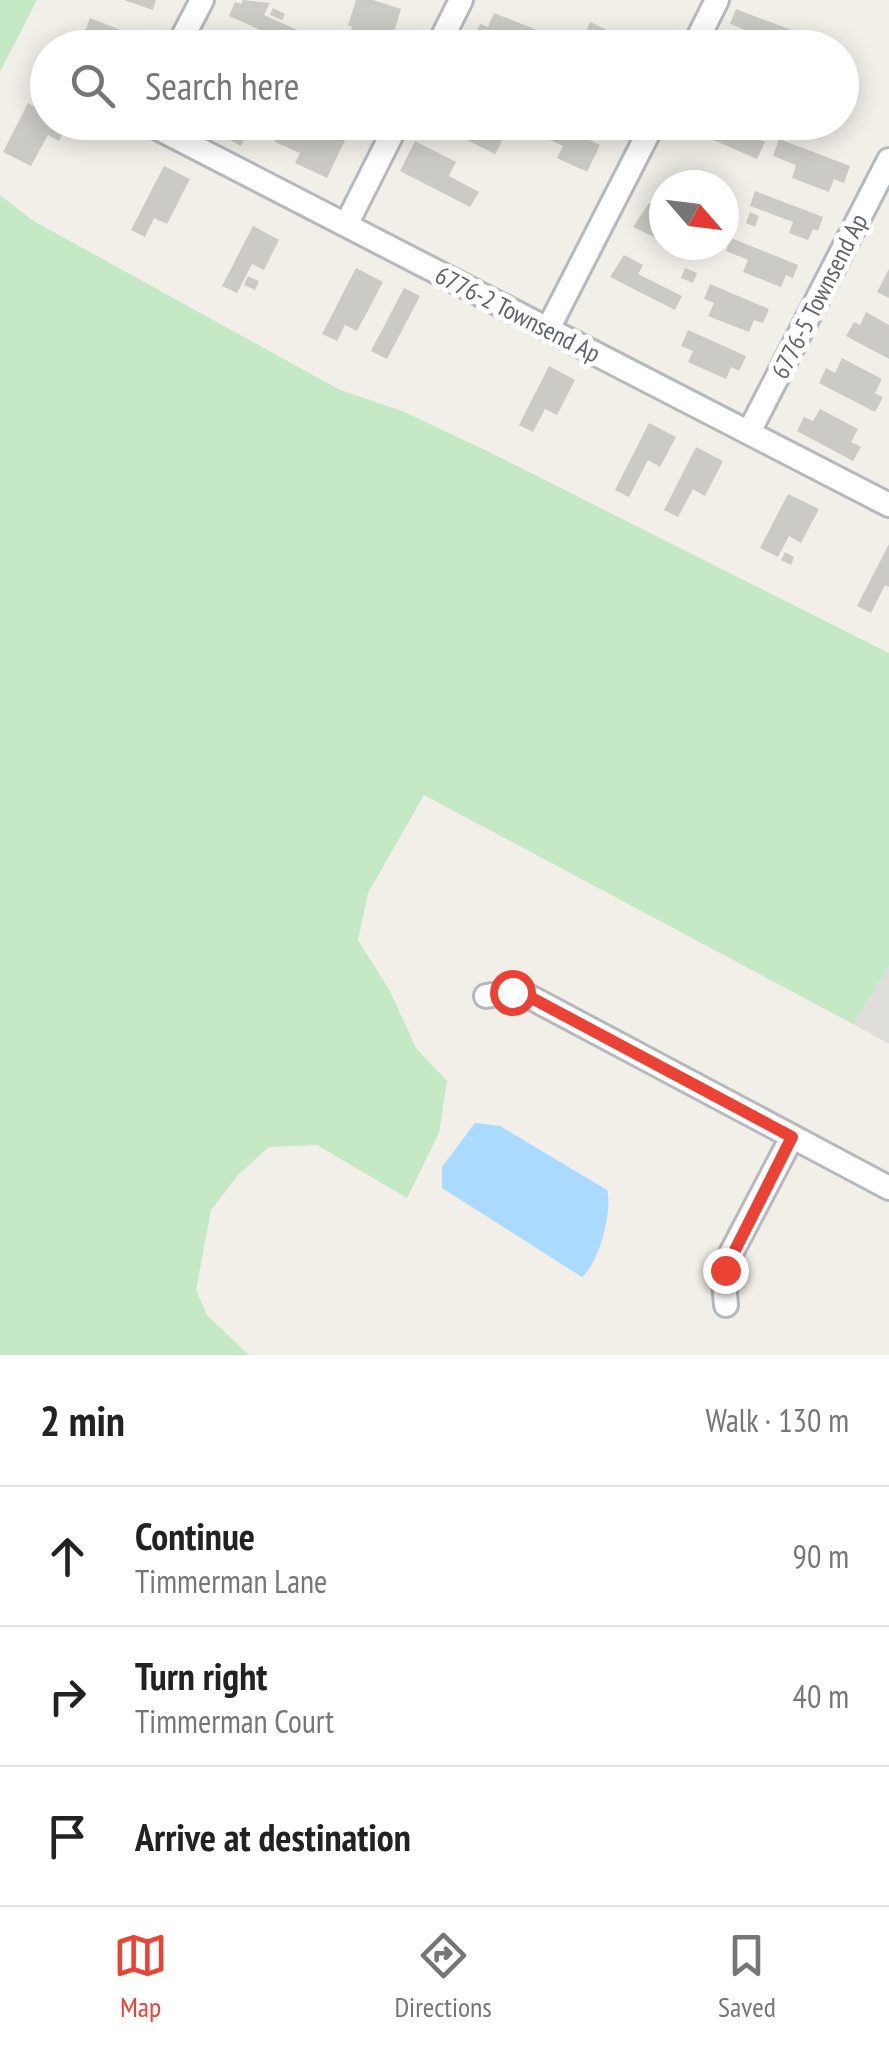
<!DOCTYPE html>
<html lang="en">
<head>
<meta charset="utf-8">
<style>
	:root { --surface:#fff; --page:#f6f6f6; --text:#222; --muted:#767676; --line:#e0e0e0; --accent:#ea4335 }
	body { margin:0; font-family:"PT Sans Narrow",sans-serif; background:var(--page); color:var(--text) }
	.compass { position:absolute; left:649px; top:170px; width:90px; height:90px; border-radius:50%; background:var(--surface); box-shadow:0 5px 25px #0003; rotate:118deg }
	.stop { position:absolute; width:30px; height:30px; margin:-22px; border:8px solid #ea4335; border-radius:50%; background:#fff }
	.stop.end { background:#ea4335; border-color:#fff; box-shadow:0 2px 10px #0008 }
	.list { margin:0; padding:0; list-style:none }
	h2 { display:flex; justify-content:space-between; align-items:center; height:130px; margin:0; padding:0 40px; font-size:42px }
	h2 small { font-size:32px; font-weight:400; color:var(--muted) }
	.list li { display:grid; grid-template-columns:65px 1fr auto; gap:30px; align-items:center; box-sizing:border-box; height:140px; padding:0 40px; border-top:2px solid var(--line) }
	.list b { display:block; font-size:38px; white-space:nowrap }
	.list p { margin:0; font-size:32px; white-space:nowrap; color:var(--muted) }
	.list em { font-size:32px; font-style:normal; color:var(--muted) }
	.icon { flex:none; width:55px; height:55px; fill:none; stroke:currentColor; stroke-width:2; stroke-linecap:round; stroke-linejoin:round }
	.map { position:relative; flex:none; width:889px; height:1355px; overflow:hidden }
	.search { position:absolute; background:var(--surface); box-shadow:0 5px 25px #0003; left:30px; right:30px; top:30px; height:110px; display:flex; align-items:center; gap:25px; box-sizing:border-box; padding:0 35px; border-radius:55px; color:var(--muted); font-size:38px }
	.sheet { height:550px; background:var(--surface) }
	nav { display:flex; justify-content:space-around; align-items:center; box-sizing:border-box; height:140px; border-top:2px solid var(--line); background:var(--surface); font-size:28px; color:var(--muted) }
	nav a { display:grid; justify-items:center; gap:5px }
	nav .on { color:var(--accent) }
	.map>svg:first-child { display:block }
</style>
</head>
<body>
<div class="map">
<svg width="889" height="1355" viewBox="0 0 889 1355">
	<rect width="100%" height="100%" fill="#f1efe8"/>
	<path fill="#e0deda" d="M889,966V1044L853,1024Z"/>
	<path fill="#c5e8c5" d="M0,0H37L0,72Z
		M0,195L32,220L340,390L402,411L485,450L889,653V966L853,1024L424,795L368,893L358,940L390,991L416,1048L447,1081L439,1133L407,1198L317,1145L269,1147L238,1175L211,1210L196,1290L207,1315L249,1355H0Z"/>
	<path fill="#aadaff" d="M475,1123L500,1126L607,1190C613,1210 599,1263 582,1277L442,1188V1167Z"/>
	<path fill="#cccac5" d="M124,0H156L153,10Z
		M243,0L270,3L264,15L302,32L296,46L229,16L235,2L241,4Z
		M356,0H373L401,9L389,48H368L348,41L352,27L348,25Z
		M273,8L285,14L282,20L270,15Z
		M736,9L815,39L812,48H794L730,24Z
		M494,13L545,33L539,48H497L474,38L480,24L488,27Z
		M90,18L131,34L126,48H89L93,37L84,34Z
		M590,22L647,48H602L604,45L584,36Z
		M28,103L48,114V122L68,124L59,141L48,135L31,166L3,152Z
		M196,122H234L232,125L247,133L241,146Z
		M285,122H308L345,140L327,178L295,163L300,153L275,142Z
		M431,122H475L473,127L502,141L495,154Z
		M492,122L511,126L505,139L488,131Z
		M536,122H554L600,145L587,172L557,158L563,146L531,131Z
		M672,122H718L765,142L757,159Z
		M779,139L850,166L844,183L834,179L829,192L792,178L796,165L773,156Z
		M415,141L456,162L449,176L479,192L470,207L400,171Z
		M164,166L190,179L167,224L154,218L145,237L131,230Z
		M755,191L823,217L818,231L813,229L808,240L789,233L793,222L750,206Z
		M649,203L664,210V242L633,227Z
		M750,212L759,216L755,227L746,223Z
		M253,226L279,240L264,270L252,264L237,293L222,286Z
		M731,238L798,265L793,278L786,275L781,287L743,272L748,260L726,251Z
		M670,245H706L700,259Z
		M624,255L643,265L638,274L682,296L675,310L610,277Z
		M356,268L383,282L357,331L345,325L337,341L322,334Z
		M685,268L697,273L693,283L681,278Z
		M889,269V298L877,292Z
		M248,276L259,281L255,290L244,285Z
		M710,284L769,309L763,323L754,320L749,332L708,316L714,303L704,299Z
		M404,288L420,296L387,359L371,351Z
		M866,312L889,325V359L846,336L854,322L860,325Z
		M688,330L746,356L739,371L731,367L726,379L688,362L693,351L681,346Z
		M842,358L882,379L875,393L883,397L875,412L819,383L826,368L835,373Z
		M549,366L575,380L557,415L545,409L533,432L519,425Z
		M820,409L858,429L851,442L861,447L853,461L797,431L804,417L813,421Z
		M649,423L676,437L660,467L648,460L629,497L615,490Z
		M696,447L723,461L705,496L693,489L678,517L664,510Z
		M788,494L819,509L801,543L789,536L778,557L760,548Z
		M889,544V587L885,585L871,613L857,606Z
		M785,552L794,557L791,565L781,560Z"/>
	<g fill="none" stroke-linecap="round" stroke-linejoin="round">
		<g stroke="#b5b8bc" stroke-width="28">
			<path id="street" d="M177,48L202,0
				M437,48L461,0
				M693,48L717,0
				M45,76L48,77
				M146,122L889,505
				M346,225L398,122
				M548,329L654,122
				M749,432L889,160
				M486,996L512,992L528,996L889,1188
				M726,1305L724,1281L727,1261L792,1137"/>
		</g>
		<use href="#street" stroke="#fff" stroke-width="22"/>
	</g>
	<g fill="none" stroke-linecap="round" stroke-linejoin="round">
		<path stroke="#ea4335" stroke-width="12" d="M512,992L528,996L792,1137L725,1270"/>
	</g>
	<g text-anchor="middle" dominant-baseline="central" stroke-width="10" stroke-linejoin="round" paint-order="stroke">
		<g font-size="25" fill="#5f6368" stroke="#fff">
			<text transform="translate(819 296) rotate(-63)">6776-5 Townsend Ap</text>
			<text transform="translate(518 314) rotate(27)">6776-2 Townsend Ap</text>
		</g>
	</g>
</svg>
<svg class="compass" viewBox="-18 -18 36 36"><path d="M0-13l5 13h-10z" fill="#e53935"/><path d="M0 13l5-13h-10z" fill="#767676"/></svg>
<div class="stop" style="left:512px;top:992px"></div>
<div class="stop end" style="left:725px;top:1270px"></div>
<div class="search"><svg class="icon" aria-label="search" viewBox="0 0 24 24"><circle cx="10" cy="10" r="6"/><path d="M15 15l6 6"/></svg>Search here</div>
</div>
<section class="sheet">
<h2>2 min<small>Walk · 130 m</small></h2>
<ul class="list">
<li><svg class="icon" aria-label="ahead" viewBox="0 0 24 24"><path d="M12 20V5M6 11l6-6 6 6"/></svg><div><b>Continue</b><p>Timmerman Lane</p></div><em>90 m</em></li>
<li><svg class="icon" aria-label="right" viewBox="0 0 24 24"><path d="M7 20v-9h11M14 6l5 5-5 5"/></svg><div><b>Turn right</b><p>Timmerman Court</p></div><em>40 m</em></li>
<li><svg class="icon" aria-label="arrive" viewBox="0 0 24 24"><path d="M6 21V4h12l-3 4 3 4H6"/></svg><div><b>Arrive at destination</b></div></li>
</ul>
</section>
<nav>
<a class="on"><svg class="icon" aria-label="map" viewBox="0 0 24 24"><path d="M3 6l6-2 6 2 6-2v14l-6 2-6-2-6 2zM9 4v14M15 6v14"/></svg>Map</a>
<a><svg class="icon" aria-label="directions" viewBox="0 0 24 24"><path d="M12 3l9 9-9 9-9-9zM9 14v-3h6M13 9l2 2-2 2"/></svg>Directions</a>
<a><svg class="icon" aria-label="saved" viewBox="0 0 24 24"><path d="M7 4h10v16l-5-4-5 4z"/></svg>Saved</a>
</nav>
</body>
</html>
